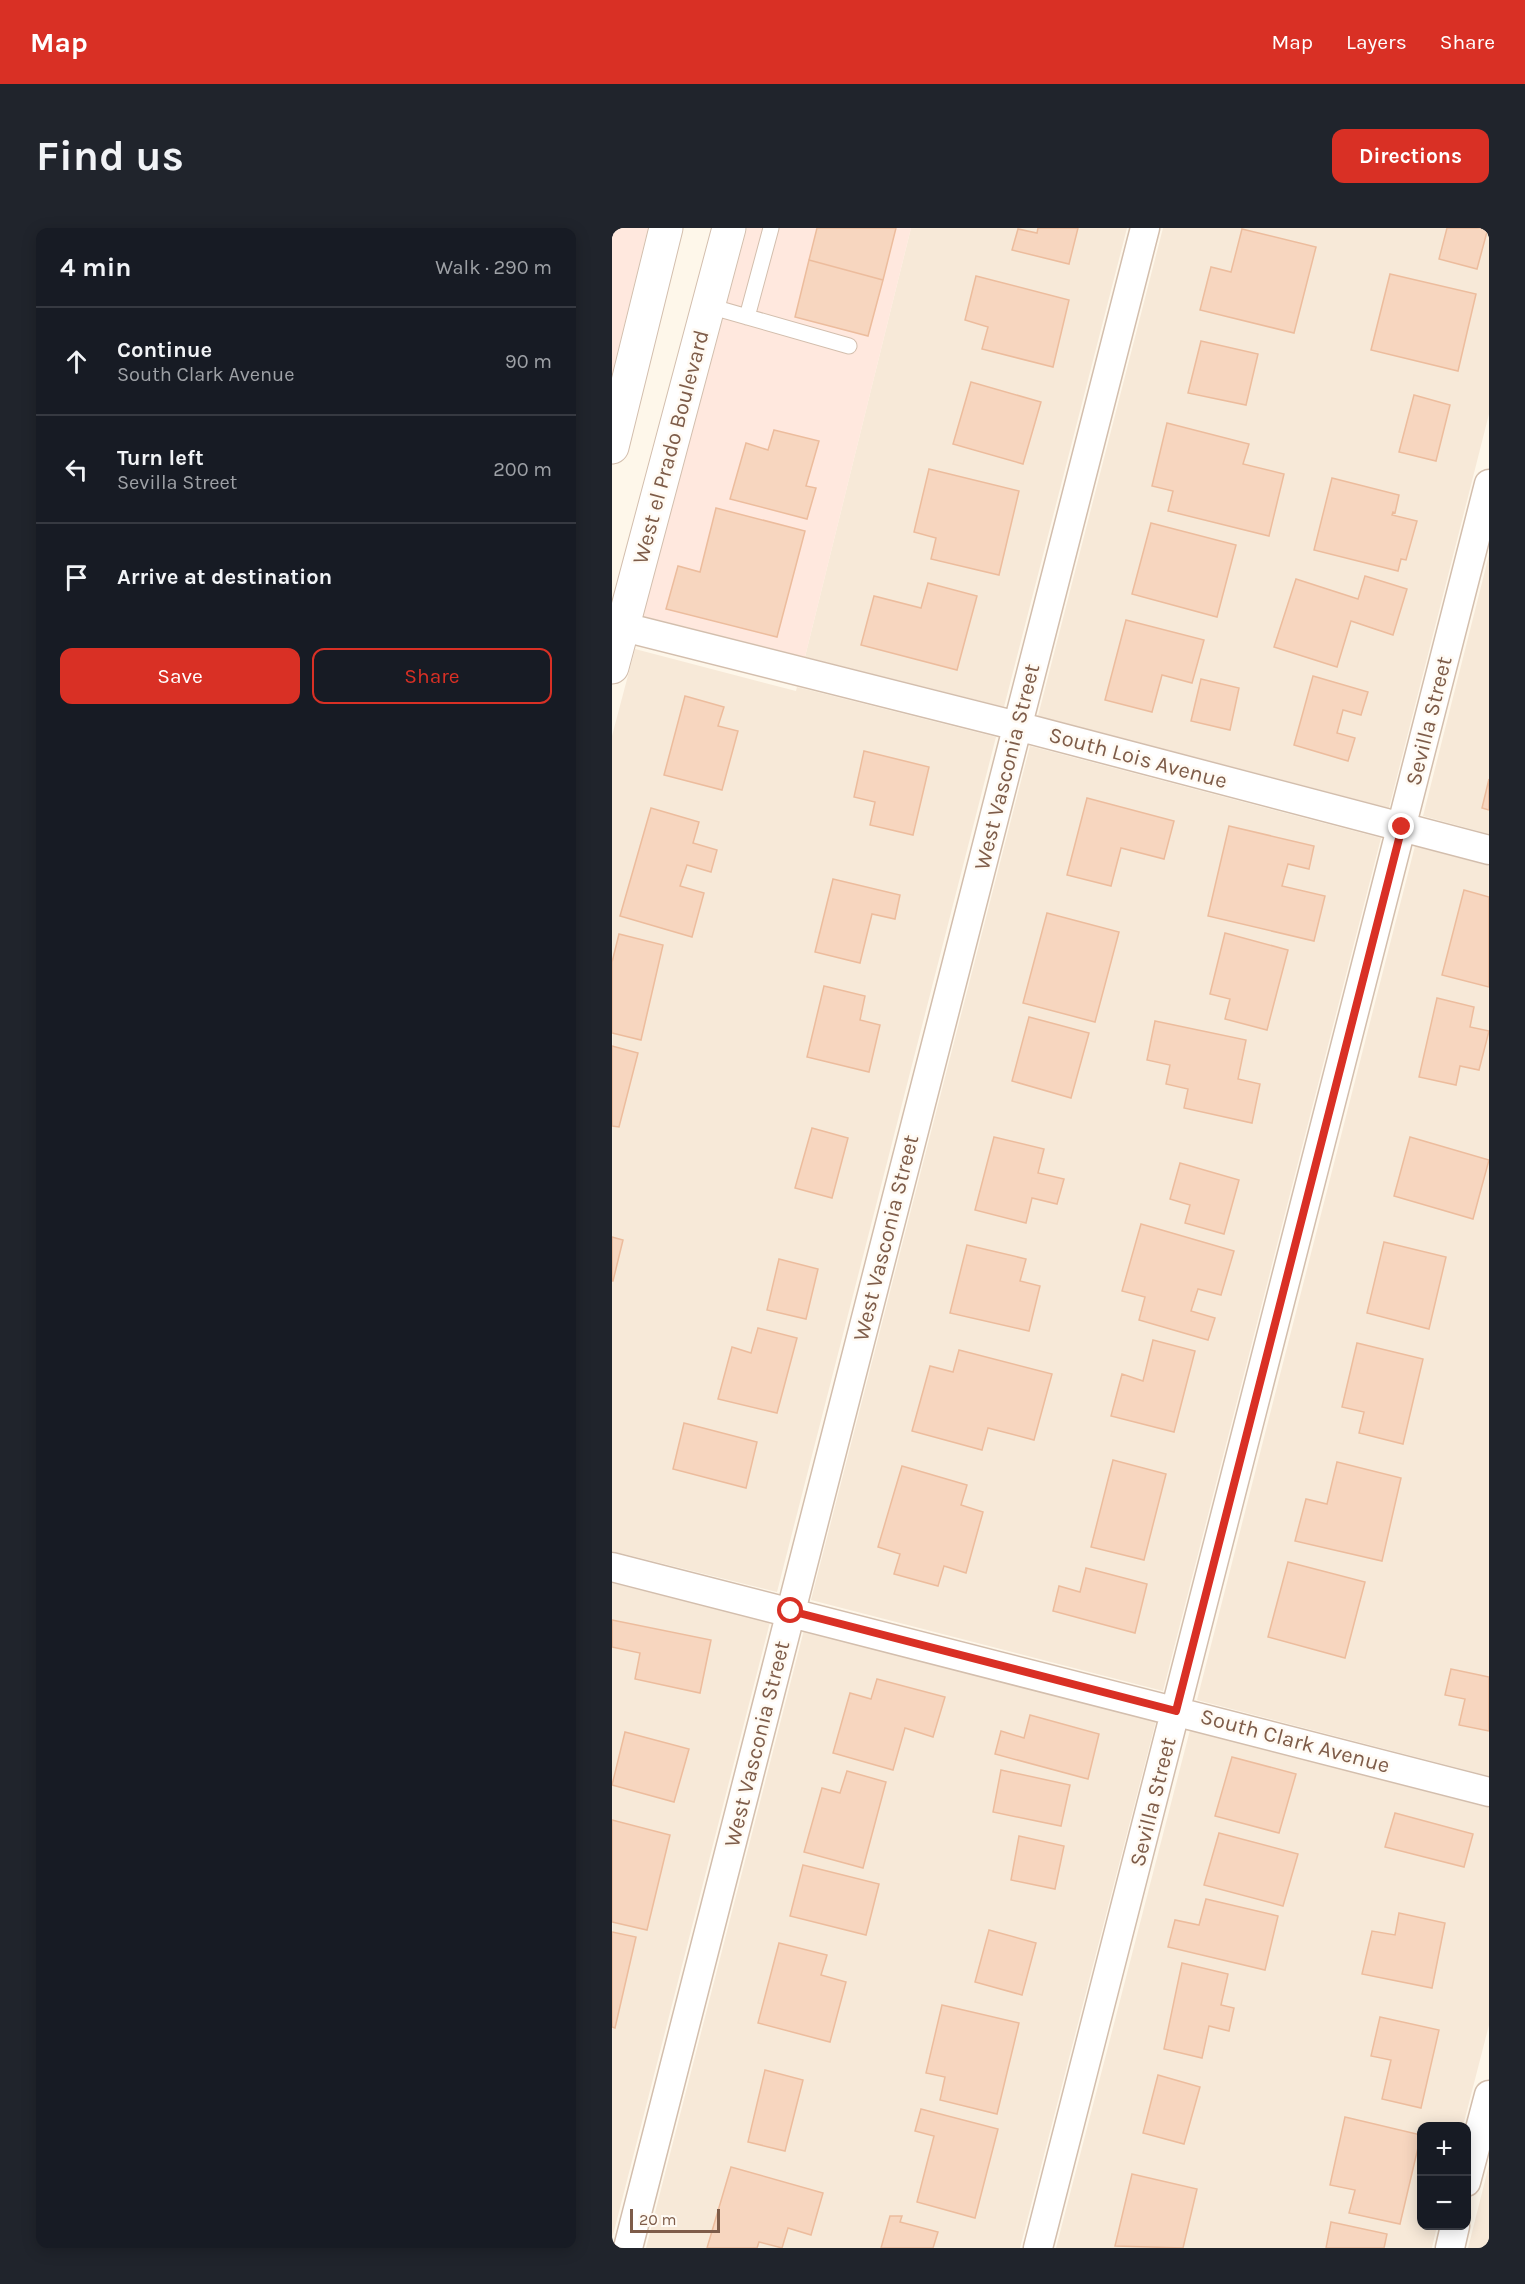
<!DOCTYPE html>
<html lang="en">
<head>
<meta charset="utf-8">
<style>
	:root { --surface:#171b24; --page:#20242c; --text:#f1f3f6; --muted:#9ea1a6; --line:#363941; --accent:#d93025 }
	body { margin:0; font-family:Karla,sans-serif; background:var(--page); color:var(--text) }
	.controls { position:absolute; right:18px; bottom:18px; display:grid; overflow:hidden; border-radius:12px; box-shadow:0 3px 15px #0003 }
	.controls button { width:54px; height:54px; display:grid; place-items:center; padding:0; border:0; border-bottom:2px solid var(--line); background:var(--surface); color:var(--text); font:30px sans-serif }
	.scale { position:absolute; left:18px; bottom:15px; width:90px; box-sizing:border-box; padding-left:6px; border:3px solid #7e5c49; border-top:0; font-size:16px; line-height:21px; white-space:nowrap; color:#7e5c49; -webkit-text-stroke:4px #fffaf3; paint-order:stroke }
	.stop { position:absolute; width:18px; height:18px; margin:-14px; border:4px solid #d93025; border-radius:50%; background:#fff }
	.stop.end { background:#d93025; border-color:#fff; box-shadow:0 2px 6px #0008 }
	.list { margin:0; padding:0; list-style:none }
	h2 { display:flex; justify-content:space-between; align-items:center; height:78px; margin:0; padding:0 24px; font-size:26px }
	h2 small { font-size:20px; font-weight:400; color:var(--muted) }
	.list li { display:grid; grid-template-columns:39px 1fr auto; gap:18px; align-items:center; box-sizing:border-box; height:108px; padding:0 24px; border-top:2px solid var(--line) }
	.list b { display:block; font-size:22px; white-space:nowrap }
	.list p { margin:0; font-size:20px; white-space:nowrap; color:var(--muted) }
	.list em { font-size:20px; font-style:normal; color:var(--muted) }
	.actions { display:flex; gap:12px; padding:18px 24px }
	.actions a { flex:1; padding:14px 0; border:2px solid var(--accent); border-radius:12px; text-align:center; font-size:21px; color:var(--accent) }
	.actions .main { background:var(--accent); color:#fff }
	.icon { flex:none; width:33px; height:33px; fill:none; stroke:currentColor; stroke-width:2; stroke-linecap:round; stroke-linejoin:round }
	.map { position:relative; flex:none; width:877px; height:2020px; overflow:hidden; border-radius:12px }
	header { display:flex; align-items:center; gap:36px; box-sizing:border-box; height:84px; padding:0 30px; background:var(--accent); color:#fff }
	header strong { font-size:28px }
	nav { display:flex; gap:33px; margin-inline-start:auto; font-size:21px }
	.intro { display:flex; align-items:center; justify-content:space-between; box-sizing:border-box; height:144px; padding:0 36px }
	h1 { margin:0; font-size:42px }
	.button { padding:15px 27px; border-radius:12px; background:var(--accent); color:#fff; font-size:21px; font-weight:700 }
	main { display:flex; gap:36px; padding:0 36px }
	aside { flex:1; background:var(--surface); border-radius:12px; box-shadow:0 3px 15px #0003 }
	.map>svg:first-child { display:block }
</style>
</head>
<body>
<header>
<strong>Map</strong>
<nav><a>Map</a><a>Layers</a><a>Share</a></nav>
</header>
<div class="intro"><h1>Find us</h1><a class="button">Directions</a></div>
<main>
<aside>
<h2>4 min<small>Walk · 290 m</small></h2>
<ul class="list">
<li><svg class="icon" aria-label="ahead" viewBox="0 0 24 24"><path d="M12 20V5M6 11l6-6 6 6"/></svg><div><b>Continue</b><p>South Clark Avenue</p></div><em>90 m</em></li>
<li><svg class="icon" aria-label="left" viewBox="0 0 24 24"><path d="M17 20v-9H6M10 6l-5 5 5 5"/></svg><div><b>Turn left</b><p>Sevilla Street</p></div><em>200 m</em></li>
<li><svg class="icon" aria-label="arrive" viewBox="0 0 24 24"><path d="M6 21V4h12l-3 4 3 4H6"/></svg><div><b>Arrive at destination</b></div></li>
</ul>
<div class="actions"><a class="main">Save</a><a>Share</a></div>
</aside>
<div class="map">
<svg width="877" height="2020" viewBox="0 0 877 2020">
	<rect width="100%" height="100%" fill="#fef7ea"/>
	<path fill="#f7e9d8" d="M299,0H515L392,479L193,429Z
		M551,0H877V186L777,580L426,488Z
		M877,327V606L811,588Z
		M23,421L184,463L185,459L384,509L165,1364L0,1323V508Z
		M418,518L769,610L551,1463L199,1372Z
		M803,618L877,638V1548L585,1472Z
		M0,1355L158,1394L0,2011Z
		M192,1402L544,1493L408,2020H34Z
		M578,1502L877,1580V1797L851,1898H810V1998H825L820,2020H444Z
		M877,1937V2020H856Z"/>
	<path fill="#ffe8de" d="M0,0H36L0,147Z
		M135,0H299L193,429L31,388Z"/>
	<path fill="#f7d6bf" stroke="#ecbc9d" stroke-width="1.5" d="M205,0H284L271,52L197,32Z
		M426,0H466L457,36L400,22L406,1L425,5Z
		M835,0H876L865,41L827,31Z
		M630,1L704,19L682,105L588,82L599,39L619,44Z
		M197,32L271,52L256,108L183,89Z
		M778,46L864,66L846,143L759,122Z
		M364,48L457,72L441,139L370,121L376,99L353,92Z
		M589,113L646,126L634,177L576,165Z
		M359,154L429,174L411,236L341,216Z
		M802,167L838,177L824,233L787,224Z
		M555,195L637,216L631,236L672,246L657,308L556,283L561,263L540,258Z
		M162,202L207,213L194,258L204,260L195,291L118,271L134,215L156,222Z
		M317,241L407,263L387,347L319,331L324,310L302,304Z
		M720,250L787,267L783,285L781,284L780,287L805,293L794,332L789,331L786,343L702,322Z
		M104,280L193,303L165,409L54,381L66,338L88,344Z
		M539,295L624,317L605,389L520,366Z
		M753,348L795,361L781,407L739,393L725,439L662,419L684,351L746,371Z
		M316,355L365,368L345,442L249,417L262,368L309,380Z
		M514,392L592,412L580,455L550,447L540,484L493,472Z
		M701,448L756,464L749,487L731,482L725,505L743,510L736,533L682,517Z
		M589,451L627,460L618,502L579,493Z
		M73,468L112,479L106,498L126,503L110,562L52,547Z
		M252,523L317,539L301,607L258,597L263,574L242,569Z
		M877,551V582L870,580Z
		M475,570L562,593L552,631L509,620L499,658L455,647Z
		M39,580L87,594L81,615L105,622L99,644L75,637L68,658L92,665L80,709L8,688Z
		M617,598L702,618L697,641L676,636L670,658L713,668L702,713L596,688Z
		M221,651L288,667L283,691L260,686L248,735L203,724Z
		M852,662L877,669V759L830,747Z
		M435,685L507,704L483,794L411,775Z
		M613,705L676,722L655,802L613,791L618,771L598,766Z
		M7,706L51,717L29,812L0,805V734Z
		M212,758L253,768L248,792L268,797L257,844L195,829Z
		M825,770L862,779L858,799L877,803L867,842L848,838L844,857L807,849Z
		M417,789L477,805L459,870L400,853Z
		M543,793L634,812L626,851L648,856L640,895L572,880L576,861L554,856L558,837L535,832Z
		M0,818L26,825L7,899L0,898Z
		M200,900L236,910L220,970L183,960Z
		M382,909L432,921L426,945L452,951L445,976L420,970L414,995L363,982Z
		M798,909L877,932L861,991L782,968Z
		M568,935L627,952L612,1006L573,995L578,977L558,971Z
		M529,996L622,1023L609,1067L586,1061L579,1083L603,1090L596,1112L527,1092L533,1069L510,1063Z
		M0,1009L11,1012L1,1053H0Z
		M772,1014L834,1029L817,1101L755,1085Z
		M355,1017L414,1031L408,1053L428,1058L417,1103L338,1085Z
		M167,1031L206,1041L194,1091L155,1082Z
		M146,1100L185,1110L165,1185L106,1171L120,1119L139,1125Z
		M541,1112L583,1123L562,1204L499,1188L510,1146L531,1153Z
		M745,1115L811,1131L791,1216L747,1205L752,1184L730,1179Z
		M347,1122L440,1146L422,1212L376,1200L370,1222L300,1203L318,1138L341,1144Z
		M72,1195L145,1214L134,1260L61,1241Z
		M501,1232L554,1246L532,1332L479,1319Z
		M725,1234L789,1250L770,1333L683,1313L694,1271L715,1276Z
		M290,1238L355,1257L349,1277L371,1284L354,1345L332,1338L326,1358L282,1346L288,1326L266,1319Z
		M676,1334L753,1354L733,1430L656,1409Z
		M474,1340L535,1356L523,1405L441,1383L447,1358L468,1364Z
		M0,1392L99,1412L88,1465L23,1451L28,1425L0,1419Z
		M839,1441L877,1449V1503L847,1497L853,1471L833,1467Z
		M265,1451L333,1469L321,1509L293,1500L281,1542L221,1525L238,1465L259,1471Z
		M418,1487L487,1506L476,1551L383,1526L389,1503L412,1510Z
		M13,1504L77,1521L62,1574L0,1557Z
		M620,1529L684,1546L667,1605L603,1588Z
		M389,1542L458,1557L449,1598L381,1584Z
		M235,1543L274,1554L251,1640L192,1624L210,1560L228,1565Z
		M783,1585L861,1606L852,1639L773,1619Z
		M0,1592L58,1607L35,1702L0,1694Z
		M607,1605L686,1626L671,1678L592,1657Z
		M407,1608L452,1618L443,1661L399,1652Z
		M191,1637L267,1656L254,1707L178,1688Z
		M594,1671L666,1688L653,1742L556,1719L563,1692L587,1697Z
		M787,1685L833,1695L820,1760L750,1746L760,1703L783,1707Z
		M377,1702L424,1715L410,1767L363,1754Z
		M0,1704L24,1709L3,1800L0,1799Z
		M167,1715L215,1727L209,1747L234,1754L218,1814L146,1795Z
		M570,1735L616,1746L609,1777L622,1780L617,1803L597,1798L590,1830L552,1821Z
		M330,1777L407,1795L385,1886L328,1872L333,1849L314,1845Z
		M768,1789L827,1802L809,1880L770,1871L779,1832L759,1828Z
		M153,1842L191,1852L173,1923L136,1914Z
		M546,1847L588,1859L572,1916L531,1905Z
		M309,1881L386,1901L363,1990L305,1974L322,1908L303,1903Z
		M733,1889L809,1907L788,1996L737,1985L743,1962L718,1957Z
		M119,1939L211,1965L199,2007L176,2000L170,2020L147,2014L145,2020H95Z
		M520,1946L585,1961L571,2020L503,2018Z
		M278,1988H290L288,1994L326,2004L321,2020H269Z
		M719,1994L775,2006L772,2020H714Z"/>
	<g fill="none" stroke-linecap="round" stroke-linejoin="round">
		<g stroke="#d3bead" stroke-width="17">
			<path id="service" d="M97,78L237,118
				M135,89L159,0"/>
		</g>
		<g stroke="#d3bead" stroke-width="31">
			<path id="minor" d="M0,396L405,498L877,622
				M0,1339L877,1564
				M854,1954L877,1867
				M16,2020L533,0
				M426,2020L877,256
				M838,2020L843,1998"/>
		</g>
		<g stroke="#d3bead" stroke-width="35">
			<path id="tertiary" d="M0,219L54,0
				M0,439L117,0"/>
		</g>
		<use href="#service" stroke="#fff" stroke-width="15"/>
		<use href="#minor" stroke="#fff" stroke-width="28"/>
		<use href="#tertiary" stroke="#fff" stroke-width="33"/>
	</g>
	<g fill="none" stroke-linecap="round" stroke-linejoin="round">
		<path stroke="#d93025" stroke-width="8" d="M179,1383L564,1483L790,599"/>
	</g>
	<g text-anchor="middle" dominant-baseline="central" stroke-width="5" stroke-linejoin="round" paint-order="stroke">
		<g font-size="22" fill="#7e5c49" stroke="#fffaf3">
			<text transform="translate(59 219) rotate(-75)">West el Prado Boulevard</text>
			<text transform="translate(817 493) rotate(-76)">Sevilla Street</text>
			<text transform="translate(526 530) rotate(15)">South Lois Avenue</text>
			<text transform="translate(395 539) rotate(-76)">West Vasconia Street</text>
			<text transform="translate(274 1010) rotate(-76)">West Vasconia Street</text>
			<text transform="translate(683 1513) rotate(15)">South Clark Avenue</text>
			<text transform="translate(145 1516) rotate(-76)">West Vasconia Street</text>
			<text transform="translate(541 1574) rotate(-76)">Sevilla Street</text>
		</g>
	</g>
</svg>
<div class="controls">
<button>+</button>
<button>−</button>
</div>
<div class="scale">20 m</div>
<div class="stop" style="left:179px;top:1383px"></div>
<div class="stop end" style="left:790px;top:599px"></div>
</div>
</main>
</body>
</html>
